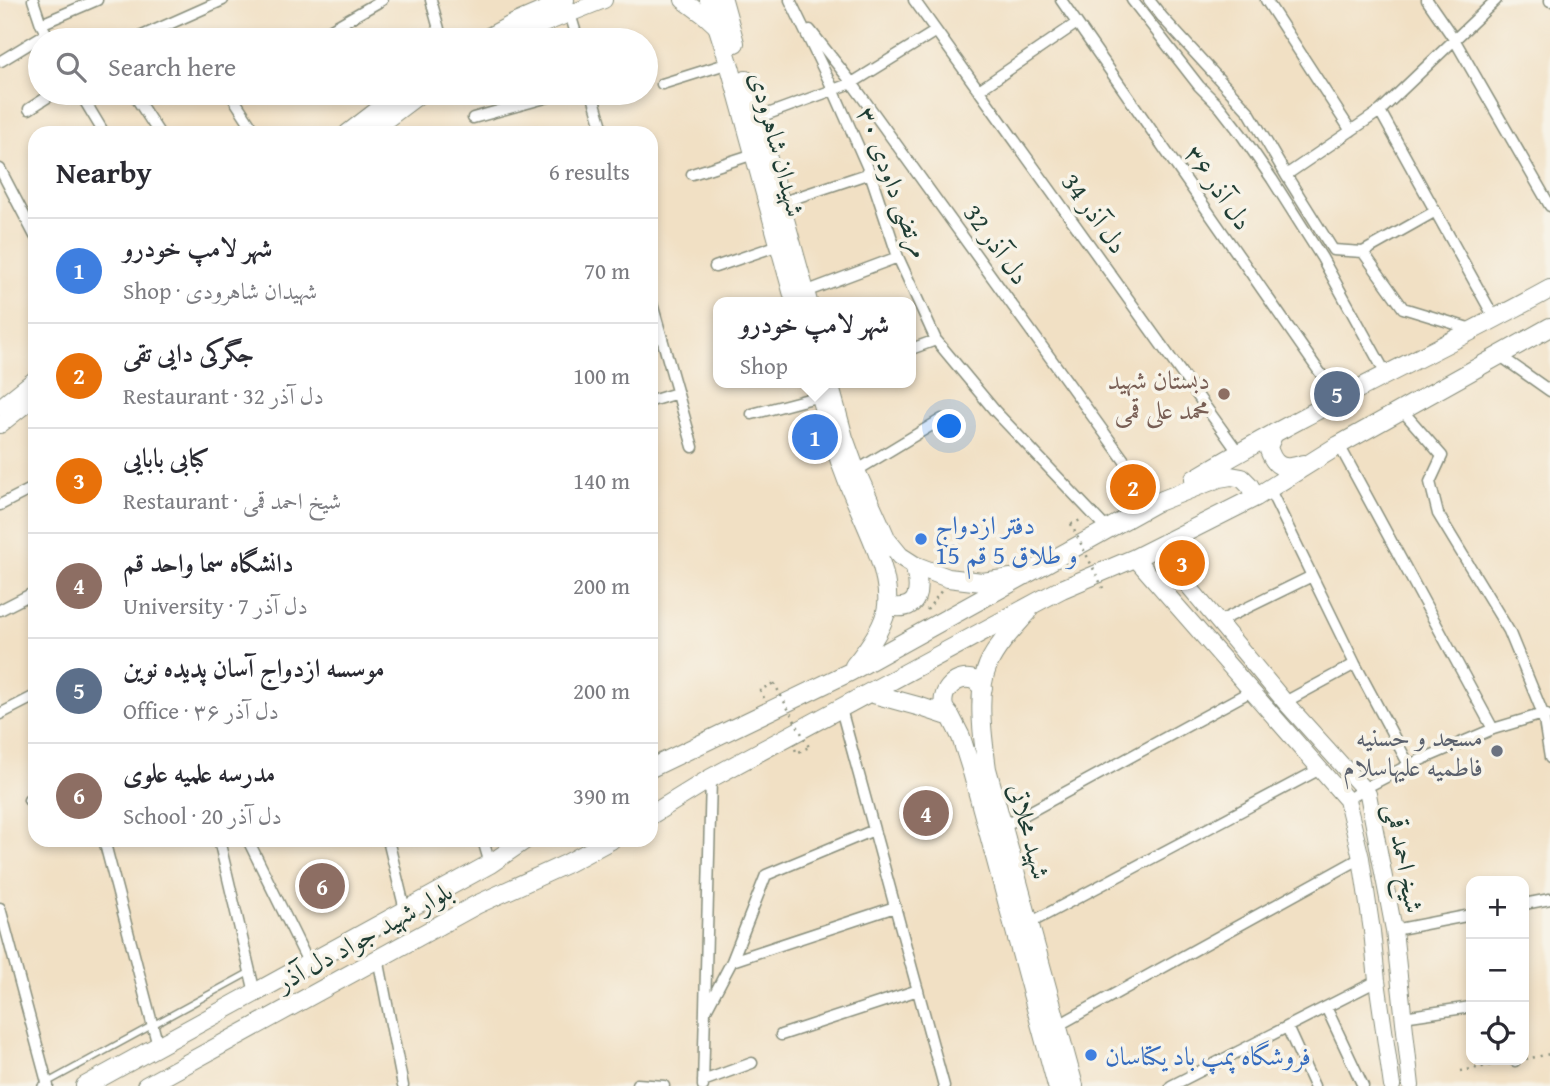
<!DOCTYPE html>
<html lang="en">
<head>
<meta charset="utf-8">
<style>
	:root { --surface:#fff; --page:#f2f2f3; --text:#2b2b33; --muted:#7c7c81; --line:#e1e1e2; --accent:#1a73e8 }
	body { margin:0; font-family:"Gentium Book Plus",Amiri,serif; background:var(--page); color:var(--text) }
	.controls { position:absolute; right:21px; bottom:21px; display:grid; overflow:hidden; border-radius:14px; box-shadow:0 4px 10px #0003 }
	.controls button { width:63px; height:63px; display:grid; place-items:center; padding:0; border:0; border-bottom:2px solid var(--line); background:var(--surface); color:var(--text); font:35px sans-serif }
	.you { position:absolute; left:950px; top:427px; width:24px; height:24px; margin:-18px; border:5px solid #fff; border-radius:50%; background:#1a73e8; box-shadow:0 0 0 10px #1a73e833 }
	.badge { display:grid; place-items:center; width:46px; height:46px; border-radius:50%; background:var(--accent); color:#fff; font-size:23px; font-weight:700 }
	.pin { position:absolute; translate:-50% -50%; border:4px solid #fff; box-shadow:0 2px 7px #0006 }
	.popup { position:absolute; left:713px; top:297px; width:203px; height:91px; box-sizing:border-box; display:grid; place-content:center; border-radius:14px; background:var(--surface); filter:drop-shadow(0 2px 5px #0005); font-size:23px; white-space:nowrap; color:var(--muted) }
	.popup b { font-size:26px; color:var(--text) }
	.popup::after { content:''; position:absolute; left:50%; top:100%; margin-left:-14px; border:14px solid transparent; border-top-color:var(--surface) }
	.list { margin:0; padding:0; list-style:none }
	h2 { display:flex; justify-content:space-between; align-items:center; height:91px; margin:0; padding:0 28px; font-size:30px }
	h2 small { font-size:23px; font-weight:400; color:var(--muted) }
	.list li { display:grid; grid-template-columns:46px 1fr auto; gap:21px; align-items:center; box-sizing:border-box; height:105px; padding:0 28px; border-top:2px solid var(--line) }
	.list b { display:block; font-size:26px; white-space:nowrap }
	.list p { margin:0; font-size:23px; white-space:nowrap; color:var(--muted) }
	.list em { font-size:23px; font-style:normal; color:var(--muted) }
	.icon { flex:none; width:38px; height:38px; fill:none; stroke:currentColor; stroke-width:2; stroke-linecap:round; stroke-linejoin:round }
	.map { position:relative; flex:none; width:1550px; height:1086px; overflow:hidden }
	.search { position:absolute; background:var(--surface); box-shadow:0 4px 10px #0003; left:28px; top:28px; width:630px; height:77px; display:flex; align-items:center; gap:18px; box-sizing:border-box; padding:0 24px; border-radius:38px; color:var(--muted); font-size:26px }
	.panel { position:absolute; background:var(--surface); box-shadow:0 4px 10px #0003; left:28px; top:126px; width:630px; height:721px; border-radius:21px }
	.map>svg:first-child { display:block }
</style>
</head>
<body>
<div class="map">
<svg width="1550" height="1086" viewBox="0 0 1550 1086">
	<rect width="100%" height="100%" fill="#f7f3e8"/>
	<filter id="ink" filterUnits="userSpaceOnUse"><feTurbulence type="fractalNoise" baseFrequency=".0143" numOctaves="2"/><feDisplacementMap in="SourceGraphic" scale="14" xChannelSelector="R" yChannelSelector="G"/><feConvolveMatrix kernelMatrix="1 2 1 2 8 2 1 2 1" color-interpolation-filters="sRGB"/></filter>
	<filter id="wash" filterUnits="userSpaceOnUse"><feTurbulence type="fractalNoise" baseFrequency=".00686" numOctaves="4" result="noise"/><feDisplacementMap in="SourceGraphic" scale="28" xChannelSelector="R" yChannelSelector="G"/><feGaussianBlur stdDeviation="1.57" result="paint"/><feColorMatrix in="noise" values="0 0 0 0 0 0 0 0 0 0 0 0 0 0 0 0 0 1.4 0 .05"/><feComposite in="paint" operator="in"/></filter>
	<g filter="url(#wash)">
		<rect width="100%" height="100%" fill="#f1e0c4"/>
	</g>
	<g filter="url(#ink)">
		<g fill="none" stroke-linecap="round" stroke-linejoin="round">
			<g stroke="#888e7c" stroke-width="8">
				<path id="lane" d="M41,1086L250,972"/>
			</g>
			<g stroke="#888e7c" stroke-width="13">
				<path id="street" d="M33,0L41,24L50,40
					M431,0L442,40
					M790,0L833,89L870,173L898,257L936,340L995,411L1107,529
					M914,0L1238,452
					M1061,0L1339,400
					M1132,0L1199,86L1220,107L1241,134L1272,179L1322,258L1386,374
					M1149,0L1163,18L1249,112L1286,175L1333,250L1363,252L1434,212
					M1266,0L1351,131
					M1427,0L1454,39L1550,206
					M1550,0V1
					M570,14L578,40
					M41,24L97,0
					M810,30L852,83L1155,503
					M133,40L223,0
					M312,40L382,0
					M1,61L47,33
					M662,84L729,63
					M979,90L1077,23
					M80,93L104,133
					M133,93L159,133
					M230,93L256,133
					M592,93L604,133
					M29,109L54,93
					M1380,111L1495,319
					M473,118L563,93
					M757,118L852,83L936,31
					M0,169L35,236
					M692,174L754,154
					M1286,175L1380,111L1496,0
					M780,203L870,173
					M1363,252L1403,308L1475,330
					M715,267L779,245
					M805,292L898,257
					M651,300L693,447
					M911,349L936,340
					M1499,355L1550,391
					M651,401L677,393
					M1401,409L1442,456L1430,482L1438,514L1509,631L1543,714L1550,758
					M752,414L820,396
					M1339,445L1493,729
					M856,471L942,419
					M1269,488L1355,664L1409,765
					M0,505L35,487
					M0,610L35,592
					M1218,622L1312,576
					M1285,702L1355,664
					M841,709L944,1086
					M0,714L35,696
					M29,800L35,797
					M1347,800L1363,789L1409,765L1493,729L1543,714L1547,715
					M1002,827L1251,691
					M104,840L158,1046
					M219,840L255,993
					M248,840L309,964
					M388,840L405,910
					M483,840L490,864
					M1524,904L1550,899
					M0,908L48,1086
					M1028,924L1320,769
					M1394,930L1471,915
					M378,958L403,1086
					M732,961L895,907
					M1326,1007L1363,1086
					M705,1012L732,961L766,875L874,830
					M1403,1017L1471,1007
					M1057,1026L1361,858
					M1287,1027L1314,1086
					M781,1035L918,990
					M1515,1060V1061
					M703,1081L752,1063
					M637,1084L664,1086
					M703,1086L711,778
					M1171,1086L1377,981"/>
			</g>
			<g stroke="#888e7c" stroke-width="18">
				<path id="secondary" d="M683,0L706,17L719,29
					M481,40L515,22L566,0
					M510,40L544,24L604,0
					M347,133L399,93
					M369,133L422,93
					M0,407L35,379
					M0,425L35,397
					M1156,547L1285,702L1368,794L1394,930L1411,1086
					M1135,558L1347,800L1361,858L1372,931L1377,981L1392,1086"/>
			</g>
			<g stroke="#888e7c" stroke-width="20">
				<path id="primary" d="M709,0L729,63L795,302
					M723,0L735,43
					M746,80L808,302
					M816,383C825,414 833,444 845,475C858,512 891,566 887,606C885,626 867,650 854,666
					M829,383L844,438L856,471L887,540L900,556L914,565L948,578L982,582L1011,578
					M1274,433L1268,447C1274,467 1283,471 1303,464
					M1194,479C1309,410 1432,354 1550,289
					M887,606C921,613 921,590 914,565
					M1028,612C1014,628 997,645 988,665C976,692 983,740 987,769L1074,1086
					M870,693L921,707L951,717L961,737L972,772L1057,1086
					M951,717C949,714 945,711 944,707C940,691 957,674 974,680C977,682 980,685 983,688
					M651,768L850,672L1155,503L1219,478L1231,476L1242,478L1249,485L1256,497
					M651,815L711,778L1039,601L1062,589L1135,558L1256,497L1339,445L1550,327
					M85,1086L490,864L525,840
					M146,1086L476,905L566,864L611,840"/>
			</g>
			<path stroke="#888e7c" stroke-width="2.5" stroke-dasharray="2 5" stroke-linecap="butt" d="M1071,524L1081,520
				M927,610L942,590
				M764,698L760,690L774,683
				M795,749L797,753L809,747
				M1526,1059L1550,1054
				M1461,1071L1503,1063"/>
			<use href="#lane" stroke="#fff" stroke-width="5"/>
			<use href="#street" stroke="#fff" stroke-width="10"/>
			<use href="#secondary" stroke="#fff" stroke-width="16"/>
			<use href="#primary" stroke="#fff" stroke-width="18"/>
			<path stroke="#888e7c" stroke-width="2.5" stroke-dasharray="2 5" stroke-linecap="butt" d="M1071,524L1103,588
				M774,683L809,747"/>
		</g>
	</g>
	<circle fill="#8d6e63" stroke="#f7f3e8" stroke-width="2.5" cx="1224" cy="394" r="7"/>
	<g fill="#3f7fe0" stroke="#f7f3e8" stroke-width="2.5">
		<circle cx="921" cy="539" r="7"/>
		<circle cx="1091" cy="1055" r="7"/>
	</g>
	<circle fill="#6b7280" stroke="#f7f3e8" stroke-width="2.5" cx="1497" cy="751" r="7"/>
	<g text-anchor="middle" dominant-baseline="central" stroke-width="7" stroke-linejoin="round" paint-order="stroke">
		<g font-size="26" fill="#1f3d34" stroke="#f7f3e8">
			<text transform="translate(778 144) rotate(75)">شهیدان شاهرودی</text>
			<text transform="translate(894 182) rotate(69)">۳۰ مرتضی داودی</text>
			<text transform="translate(1219 187) rotate(55)">دل آذر ۳۶</text>
			<text transform="translate(1095 213) rotate(54)">دل آذر 34</text>
			<text transform="translate(997 244) rotate(54)">دل آذر 32</text>
			<text transform="translate(1030 831) rotate(75)">شهید محلاتی</text>
			<text transform="translate(1405 858) rotate(79)">شیخ احمد قمی</text>
			<text transform="translate(364 936) rotate(-29)">بلوار شهید جواد دل آذر</text>
		</g>
		<g font-size="26" fill="#785e54" stroke="#f7f3e8" text-anchor="end">
			<text x="1210" y="379">دبستان شهید<tspan x="1210" dy="30">محمد علی قمی</tspan></text>
		</g>
		<g font-size="26" fill="#366cbe" stroke="#f7f3e8" text-anchor="start">
			<text x="935" y="524">دفتر ازدواج<tspan x="935" dy="30">15 و طلاق 5 قم</tspan></text>
			<text x="1105" y="1055">فروشگاه پمپ باد یکتاسان</text>
		</g>
		<g font-size="26" fill="#5b616d" stroke="#f7f3e8" text-anchor="end">
			<text x="1483" y="736">مسجد و حسنیه<tspan x="1483" dy="30">فاطمیه علیهاسلام</tspan></text>
		</g>
	</g>
</svg>
<div class="controls">
<button>+</button>
<button>−</button>
<button><svg class="icon" aria-label="locate" viewBox="0 0 24 24"><circle cx="12" cy="12" r="6"/><path d="M12 2v4M12 18v4M2 12h4M18 12h4"/></svg></button>
</div>
<div class="you"></div>
<div class="pin badge" style="left:815px;top:437px;background:#3f7fe0">1</div>
<div class="popup"><b>شهر لامپ خودرو</b>Shop</div>
<div class="pin badge" style="left:1133px;top:487px;background:#e8710a">2</div>
<div class="pin badge" style="left:1182px;top:563px;background:#e8710a">3</div>
<div class="pin badge" style="left:926px;top:813px;background:#8d6e63">4</div>
<div class="pin badge" style="left:1337px;top:394px;background:#5c6f8a">5</div>
<div class="pin badge" style="left:322px;top:886px;background:#8d6e63">6</div>
<div class="search"><svg class="icon" aria-label="search" viewBox="0 0 24 24"><circle cx="10" cy="10" r="6"/><path d="M15 15l6 6"/></svg>Search here</div>
<section class="panel">
<h2>Nearby<small>6 results</small></h2>
<ul class="list">
<li><span class="badge" style="background:#3f7fe0">1</span><div><b>شهر لامپ خودرو</b><p>Shop · شهیدان شاهرودی</p></div><em>70 m</em></li>
<li><span class="badge" style="background:#e8710a">2</span><div><b>جگرکی دایی تقی</b><p>Restaurant · دل آذر 32</p></div><em>100 m</em></li>
<li><span class="badge" style="background:#e8710a">3</span><div><b>کبابی بابایی</b><p>Restaurant · شیخ احمد قمی</p></div><em>140 m</em></li>
<li><span class="badge" style="background:#8d6e63">4</span><div><b>دانشگاه سما واحد قم</b><p>University · دل آذر 7</p></div><em>200 m</em></li>
<li><span class="badge" style="background:#5c6f8a">5</span><div><b>موسسه ازدواج آسان پدیده نوین</b><p>Office · دل آذر ۳۶</p></div><em>200 m</em></li>
<li><span class="badge" style="background:#8d6e63">6</span><div><b>مدرسه علمیه علوی</b><p>School · دل آذر 20</p></div><em>390 m</em></li>
</ul>
</section>
</div>
</body>
</html>
